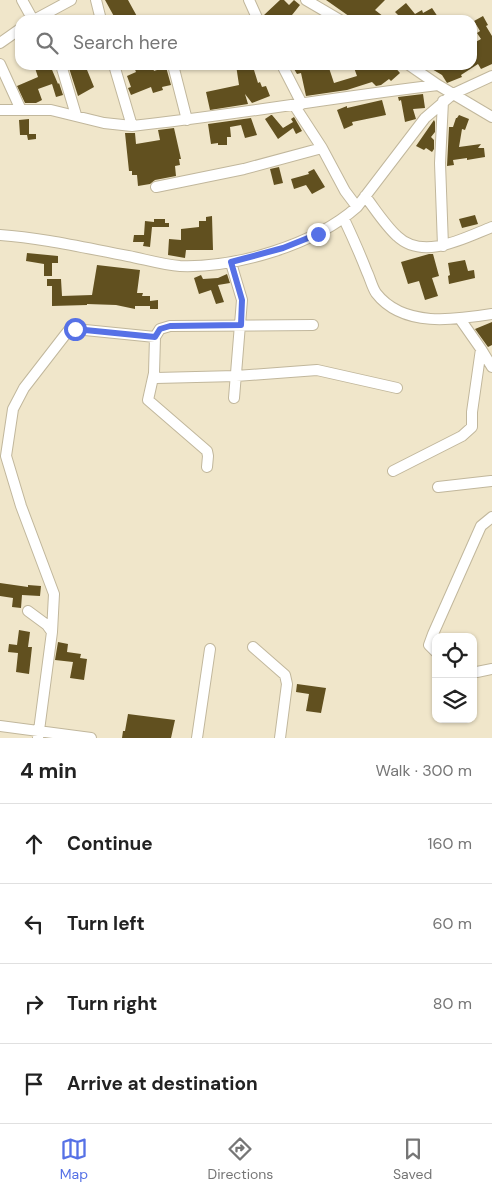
<!DOCTYPE html>
<html lang="en">
<head>
<meta charset="utf-8">
<style>
	:root { --surface:#fff; --page:#f6f6f6; --text:#222; --muted:#767676; --line:#e0e0e0; --accent:#5671e6 }
	body { margin:0; font-family:"DM Sans",sans-serif; background:var(--page); color:var(--text) }
	.controls { position:absolute; right:15px; bottom:15px; display:grid; overflow:hidden; border-radius:10px; box-shadow:0 1px 4px #0004 }
	.controls button { width:45px; height:45px; display:grid; place-items:center; padding:0; border:0; border-bottom:1px solid var(--line); background:var(--surface); color:var(--text); font:25px sans-serif }
	.stop { position:absolute; width:15px; height:15px; margin:-11px; border:4px solid #5671e6; border-radius:50%; background:#fff }
	.stop.end { background:#5671e6; border-color:#fff; box-shadow:0 1px 5px #0008 }
	.list { margin:0; padding:0; list-style:none }
	h2 { display:flex; justify-content:space-between; align-items:center; height:65px; margin:0; padding:0 20px; font-size:21px }
	h2 small { font-size:16px; font-weight:400; color:var(--muted) }
	.list li { display:grid; grid-template-columns:32px 1fr auto; gap:15px; align-items:center; box-sizing:border-box; height:80px; padding:0 20px; border-top:1px solid var(--line) }
	.list b { display:block; font-size:19px; white-space:nowrap }
	.list em { font-size:16px; font-style:normal; color:var(--muted) }
	.icon { flex:none; width:28px; height:28px; fill:none; stroke:currentColor; stroke-width:2; stroke-linecap:round; stroke-linejoin:round }
	.map { position:relative; flex:none; width:492px; height:738px; overflow:hidden }
	.search { position:absolute; background:var(--surface); box-shadow:0 1px 4px #0004; left:15px; right:15px; top:15px; height:55px; display:flex; align-items:center; gap:12px; box-sizing:border-box; padding:0 18px; border-radius:15px; color:var(--muted); font-size:19px }
	.sheet { height:385px; background:var(--surface) }
	nav { display:flex; justify-content:space-around; align-items:center; box-sizing:border-box; height:70px; border-top:1px solid var(--line); background:var(--surface); font-size:14px; color:var(--muted) }
	nav a { display:grid; justify-items:center; gap:2px }
	nav .on { color:var(--accent) }
	.map>svg:first-child { display:block }
</style>
</head>
<body>
<div class="map">
<svg width="492" height="738" viewBox="0 0 492 738">
	<rect width="100%" height="100%" fill="#f0e6ca"/>
	<path fill="#61501f" d="M105,0H128L139,20H116Z
		M280,0H284L289,5L294,0L300,5L288,20H266L264,15Z
		M326,0H385L375,10L388,20H358L354,17L353,19Z
		M406,3L415,14L422,10L423,13L432,8L438,17L435,20H431L429,17L425,20H403L395,12Z
		M483,16L488,25L486,26L492,36V64L481,69L478,64L461,75L462,77L447,83L442,75L425,65H472V44L481,39L477,33L480,31L474,21Z
		M34,65H50L58,84L59,83L63,95L56,97L52,84L38,89L42,100L36,103H25L17,86L38,77Z
		M68,65H85L94,87L78,96Z
		M133,65H152L154,71L166,67L171,85L162,87L163,90L153,93L151,87L131,95L128,88L131,87L127,76L136,72Z
		M236,65H266V68L254,70L258,83L260,82L262,87L266,86L270,96L252,103L245,94L248,104L210,110L206,92L239,85Z
		M302,65H328L334,83L357,76L353,65H393L400,73L391,81L389,79L381,85L376,86L372,82L347,90L306,96L301,73L297,74L294,69Z
		M423,94L425,108L413,109L416,119L405,122L401,100L399,101L398,97Z
		M382,100L386,115L352,122L353,125L344,129L337,110L347,106V108Z
		M271,115H272L283,128L293,122L291,119L294,117L302,131L296,134L293,128L278,139L265,119Z
		M459,115L469,119L465,130L462,129L459,147L481,144L478,148H484L485,157L467,160V158L453,160L454,165L447,166L449,127H453L456,118H457Z
		M251,118L257,135L245,138L241,125L230,127L231,137H227V145H218V143L211,144L208,124Z
		M29,119V134H36V139L28,140L27,135H20L19,120Z
		M434,120L435,122V132L431,137L434,140V149L432,152L426,148L424,150L416,146Z
		M174,128L181,159H179L180,165L175,166L176,176L155,180L150,184L138,186L137,175H132V171H129L125,133H135L136,144L160,140L158,130Z
		M279,167L283,183L274,185L270,169Z
		M314,169L325,187L312,194L306,185L294,189L291,179L309,174L308,172Z
		M475,215L478,224L462,228L459,219Z
		M212,216L213,250H186L185,258L168,255L169,239L181,240V229L199,227V221H206V217Z
		M154,219H165V223H169V227H152L150,247L143,246L144,242H133L134,235H144L145,221L154,222Z
		M27,253L58,256V263H52V276H44V264L26,261Z
		M429,254H433L439,276L432,278L438,296L425,300L419,281L408,284L401,262Z
		M465,260L468,271L474,270L475,278L449,284L448,276L450,275L448,263Z
		M97,265L140,270L137,293H143L142,296H150V301L158,300V309H150V306H135V309L116,305L87,304V305L52,306V286H47V279H61L62,296L92,295Z
		M227,274L230,283L218,285L224,302L216,304L211,290L199,294L194,278L201,275L203,279L218,278Z
		M492,322V345L488,347L475,329Z
		M0,583L28,587V585L41,586L40,596L22,595L21,608L12,607L13,598L0,596Z
		M19,630L30,632L28,647H32L29,674L16,672L18,653L8,652L9,644L17,645Z
		M58,642L68,644L67,652L81,654L80,658L87,659L84,680L70,678L73,662L55,660Z
		M297,684L326,688L321,713L306,711L309,694L296,692Z
		M128,714L175,720L171,738H122L123,731H125Z"/>
	<g fill="none" stroke-linecap="round" stroke-linejoin="round">
		<g stroke="#c1b79c" stroke-width="12">
			<path id="minor" d="M22,0L33,20
				M96,0L101,20
				M249,0L258,20
				M306,0L340,20
				M34,20L71,0
				M0,43L20,29
				M0,64L21,110
				M61,65L76,115
				M114,65L132,126
				M173,65L187,120
				M282,65L302,104
				M409,65L438,85L492,117
				M294,105L322,148L345,191L357,207
				M0,110H51L104,123L132,126C235,115 336,97 438,85
				M156,187L244,169L322,148
				M365,196C375,209 385,225 397,236C423,261 464,238 492,227
				M344,219C352,236 360,254 367,272C370,278 372,287 376,293C403,328 455,320 492,314
				M0,235C43,238 85,248 128,256C144,259 163,265 180,266C236,268 314,245 357,207L425,118L453,94L492,76
				M443,246L440,163L443,101
				M231,263L242,300L234,398
				M460,319L481,349L492,367
				M155,337L154,373L156,378L236,376L317,370L397,388
				M154,373L148,400L207,451L208,456L207,467
				M393,471L462,436L472,427V412L481,349
				M438,487L491,481
				M28,611L47,625L52,632L38,738
				M52,632L54,594L21,506L6,456L13,409L24,388L65,335L69,330L75,329L155,337L160,329L170,326L313,325
				M253,647L285,675L287,684L280,738
				M436,652L429,645L433,634L481,526L492,517
				M473,671L477,672L492,669
				M0,726L91,738
				M197,738L210,649"/>
		</g>
		<use href="#minor" stroke="#fff" stroke-width="10"/>
	</g>
	<g fill="none" stroke-linecap="round" stroke-linejoin="round">
		<path stroke="#5671e6" stroke-width="6" d="M75,329L155,337L160,329L170,326L241,325L242,300L231,262L283,248L318,234"/>
	</g>
</svg>
<div class="controls">
<button><svg class="icon" aria-label="locate" viewBox="0 0 24 24"><circle cx="12" cy="12" r="6"/><path d="M12 2v4M12 18v4M2 12h4M18 12h4"/></svg></button>
<button><svg class="icon" aria-label="layers" viewBox="0 0 24 24"><path d="M12 4l9 5-9 5-9-5zM3 14l9 5 9-5"/></svg></button>
</div>
<div class="stop" style="left:75px;top:329px"></div>
<div class="stop end" style="left:318px;top:234px"></div>
<div class="search"><svg class="icon" aria-label="search" viewBox="0 0 24 24"><circle cx="10" cy="10" r="6"/><path d="M15 15l6 6"/></svg>Search here</div>
</div>
<section class="sheet">
<h2>4 min<small>Walk · 300 m</small></h2>
<ul class="list">
<li><svg class="icon" aria-label="ahead" viewBox="0 0 24 24"><path d="M12 20V5M6 11l6-6 6 6"/></svg><div><b>Continue</b></div><em>160 m</em></li>
<li><svg class="icon" aria-label="left" viewBox="0 0 24 24"><path d="M17 20v-9H6M10 6l-5 5 5 5"/></svg><div><b>Turn left</b></div><em>60 m</em></li>
<li><svg class="icon" aria-label="right" viewBox="0 0 24 24"><path d="M7 20v-9h11M14 6l5 5-5 5"/></svg><div><b>Turn right</b></div><em>80 m</em></li>
<li><svg class="icon" aria-label="arrive" viewBox="0 0 24 24"><path d="M6 21V4h12l-3 4 3 4H6"/></svg><div><b>Arrive at destination</b></div></li>
</ul>
</section>
<nav>
<a class="on"><svg class="icon" aria-label="map" viewBox="0 0 24 24"><path d="M3 6l6-2 6 2 6-2v14l-6 2-6-2-6 2zM9 4v14M15 6v14"/></svg>Map</a>
<a><svg class="icon" aria-label="directions" viewBox="0 0 24 24"><path d="M12 3l9 9-9 9-9-9zM9 14v-3h6M13 9l2 2-2 2"/></svg>Directions</a>
<a><svg class="icon" aria-label="saved" viewBox="0 0 24 24"><path d="M7 4h10v16l-5-4-5 4z"/></svg>Saved</a>
</nav>
</body>
</html>
